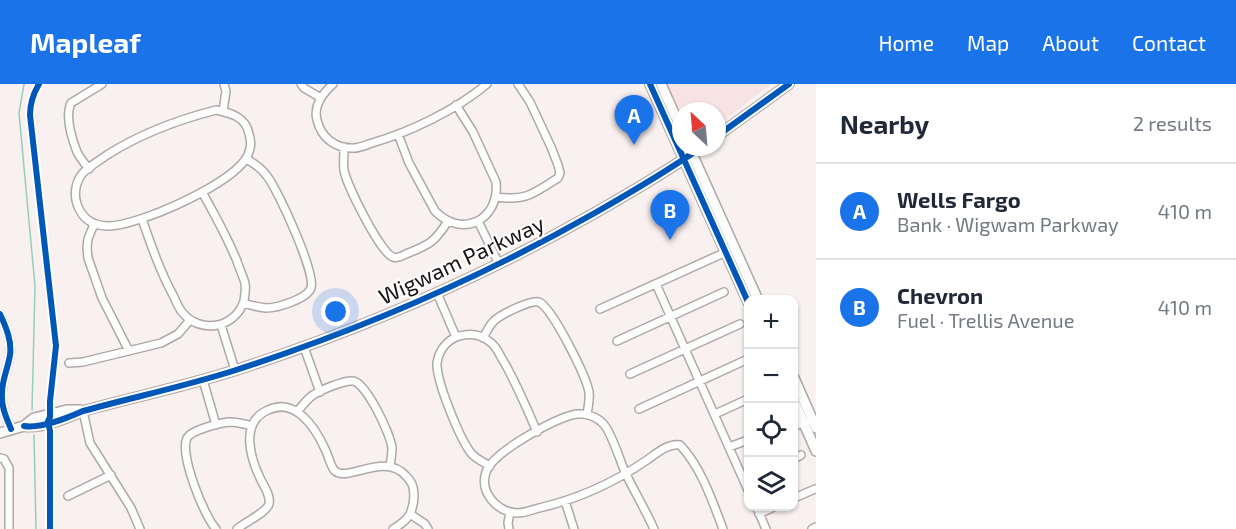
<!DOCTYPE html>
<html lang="en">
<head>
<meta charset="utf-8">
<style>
	:root { --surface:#fff; --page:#f6f6f7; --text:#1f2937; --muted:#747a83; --line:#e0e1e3; --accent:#1a73e8 }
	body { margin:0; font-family:"Exo 2",sans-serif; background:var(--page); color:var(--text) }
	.controls { position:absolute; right:18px; bottom:18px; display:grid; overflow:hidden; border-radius:12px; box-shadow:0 2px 4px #0004 }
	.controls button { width:54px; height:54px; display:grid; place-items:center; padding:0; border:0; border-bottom:2px solid var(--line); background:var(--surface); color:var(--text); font:30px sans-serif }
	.compass { position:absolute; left:672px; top:18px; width:54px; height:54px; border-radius:50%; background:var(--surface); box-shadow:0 2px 4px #0004; rotate:334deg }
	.you { position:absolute; left:336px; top:228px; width:21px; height:21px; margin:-15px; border:4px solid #fff; border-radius:50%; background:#1a73e8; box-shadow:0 0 0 9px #1a73e833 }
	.badge { display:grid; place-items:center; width:39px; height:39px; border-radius:50%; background:var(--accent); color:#fff; font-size:20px; font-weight:700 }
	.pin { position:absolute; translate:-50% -50px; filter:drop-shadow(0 2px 3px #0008) }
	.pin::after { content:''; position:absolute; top:32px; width:21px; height:18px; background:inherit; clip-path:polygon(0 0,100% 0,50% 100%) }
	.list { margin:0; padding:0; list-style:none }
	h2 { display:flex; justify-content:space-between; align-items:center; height:78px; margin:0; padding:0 24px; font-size:26px }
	h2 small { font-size:20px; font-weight:400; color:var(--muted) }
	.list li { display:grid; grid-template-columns:39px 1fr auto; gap:18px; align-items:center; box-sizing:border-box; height:96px; padding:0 24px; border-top:2px solid var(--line) }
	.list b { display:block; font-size:22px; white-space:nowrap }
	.list p { margin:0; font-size:20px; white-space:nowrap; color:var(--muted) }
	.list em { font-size:20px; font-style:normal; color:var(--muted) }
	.icon { flex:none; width:33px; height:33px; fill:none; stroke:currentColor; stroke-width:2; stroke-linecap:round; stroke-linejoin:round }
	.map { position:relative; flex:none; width:816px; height:445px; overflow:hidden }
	header { display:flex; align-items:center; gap:36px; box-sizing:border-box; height:84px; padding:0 30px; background:var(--accent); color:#fff }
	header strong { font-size:28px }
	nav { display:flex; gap:33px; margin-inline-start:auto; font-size:21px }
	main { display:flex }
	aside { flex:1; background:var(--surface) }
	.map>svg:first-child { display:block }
</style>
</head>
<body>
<header>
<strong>Mapleaf</strong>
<nav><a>Home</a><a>Map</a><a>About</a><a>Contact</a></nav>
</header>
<main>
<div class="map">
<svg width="816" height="445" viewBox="0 0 816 445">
	<rect width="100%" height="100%" fill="#f9f0f0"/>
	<path fill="#f7e3e3" d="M666,0H771L717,42V27H681V30Z"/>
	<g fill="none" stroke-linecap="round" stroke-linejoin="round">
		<path stroke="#96cebb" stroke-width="1.5" d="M24,0L19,29L35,202L32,326
			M34,351L36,445"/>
		<g stroke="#b0a7a7" stroke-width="10">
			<path id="minor" d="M301,0L304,4L321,14
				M333,0C323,9 313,21 317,36C321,53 335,65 354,64C359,64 366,61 372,59C410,48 456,26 487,0
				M216,26C231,29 246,33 249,50C251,56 251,63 249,68C242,92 182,119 160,128C135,137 90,158 77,120C74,111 75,99 82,90C88,83 99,77 107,71C140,50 177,36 216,26Z
				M223,27L226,7L224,0
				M398,50L409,79L435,127C462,155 500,136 496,98L473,48L456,21
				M344,63C344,71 343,79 344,86C346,100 381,170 393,173C398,175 402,172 406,170C429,161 435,158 448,137
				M89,85C85,80 80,74 77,68C72,55 65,32 71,19L102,0
				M496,113C527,117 532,110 558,94L560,89L558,81L551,63L530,18L518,0
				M142,135C151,161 160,187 173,211C176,217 178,223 182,228C199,250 235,245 244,217C245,211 246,205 245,199C243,192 239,184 237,177C227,153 215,131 202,108
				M478,137L499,180
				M94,140L88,155L87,164L88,174L102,214L129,267
				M656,200L748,406
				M437,209L456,253
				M243,219C250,221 258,223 266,224C277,224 307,215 311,204C316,189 278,106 267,92C262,85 254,79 246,75
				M600,225L726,168
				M0,230C6,243 12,257 10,271C8,284 2,296 2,309C1,322 6,333 11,345
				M221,241L235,286
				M483,254C486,249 489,242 493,238C499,231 532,215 539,218C553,225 586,292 589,308C590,315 588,323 587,331
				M617,257L724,208
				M304,263L320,308
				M69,279L83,278L161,259L178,250L190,236
				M630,290L740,240
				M203,296L216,341
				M639,325L748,275
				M83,327L90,359L131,424L140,445
				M297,328C302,322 307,315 313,311C321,306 344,296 353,297C366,298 391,351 392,364C392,370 391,376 390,382
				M715,330L748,315
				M794,342L807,338
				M729,363L748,356
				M0,374L4,375L9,384V445
				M794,375L801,371
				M490,382C483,378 476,375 471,369C460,355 436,297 437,279C439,266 447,256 459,252C470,249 481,250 490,258C495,261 498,267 501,273C515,296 526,322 537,348
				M68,412L111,391
				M794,414L815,405
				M565,417L574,445
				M756,422L766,445
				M410,430L425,440L428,445
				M759,430L776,422
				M216,445C204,432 179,370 187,354C191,346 220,339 229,338C237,338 245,340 252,342
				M237,445C245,438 266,429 269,420C271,411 263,401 260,394C250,373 240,338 268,326C295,313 315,343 325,365C328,371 330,380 334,386C346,400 384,367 406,392C410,396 412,399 413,403C415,413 414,421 410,430C406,437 400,441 393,445
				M509,445L508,439L510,428
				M654,445C645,425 634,407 625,388C620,376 612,351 605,342C603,339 598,335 594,333C588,330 578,329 572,331C551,337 493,368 486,388C479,409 498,428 517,429C524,429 532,426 539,424C578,415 615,398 647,376C657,369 668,359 680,361C701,383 712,416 723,445
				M812,445L816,443"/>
		</g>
		<g stroke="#b0a7a7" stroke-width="12">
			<path id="major" d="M650,0L748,218
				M661,0L681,45
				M717,52L789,0
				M689,63L758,216
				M794,294L816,344
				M794,317L816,367
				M24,342C41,345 67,334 83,327C134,313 186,302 236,286C360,246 480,194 593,130C630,109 667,87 702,63
				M0,349L24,342L34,334L67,326H80"/>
		</g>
		<use href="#minor" stroke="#fefdfd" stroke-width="7"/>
		<use href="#major" stroke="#fefdfd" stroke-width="9"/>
		<g stroke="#fefefe" stroke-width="10">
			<path id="cycleway" d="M39,0C33,10 30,19 30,31L56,262L50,317V333L48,337L50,347V445
				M650,0L748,218
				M717,52L789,0
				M0,230C6,243 12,257 10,271C8,284 2,296 2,309C1,322 6,333 11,345
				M24,342C41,345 67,334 83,327C134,313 186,302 236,286C360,246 480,194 593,130C630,109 667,87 702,63"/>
		</g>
		<use href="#cycleway" stroke="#0057b8" stroke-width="6"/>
	</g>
	<g text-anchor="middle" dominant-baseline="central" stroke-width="4.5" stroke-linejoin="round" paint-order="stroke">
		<g font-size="22" fill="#191010" stroke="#fefefe">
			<text transform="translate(461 175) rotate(-25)">Wigwam Parkway</text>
		</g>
	</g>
</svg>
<div class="controls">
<button>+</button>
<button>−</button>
<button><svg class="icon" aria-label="locate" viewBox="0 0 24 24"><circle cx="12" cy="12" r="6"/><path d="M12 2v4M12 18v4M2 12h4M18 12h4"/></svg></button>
<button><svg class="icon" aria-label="layers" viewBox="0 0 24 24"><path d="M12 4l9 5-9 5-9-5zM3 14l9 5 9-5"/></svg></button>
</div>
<svg class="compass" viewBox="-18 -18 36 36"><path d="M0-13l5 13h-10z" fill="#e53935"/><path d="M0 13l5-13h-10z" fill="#747a83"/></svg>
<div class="you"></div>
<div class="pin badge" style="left:634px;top:61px">A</div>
<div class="pin badge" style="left:670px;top:156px">B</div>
</div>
<aside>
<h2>Nearby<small>2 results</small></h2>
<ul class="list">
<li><span class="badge">A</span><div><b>Wells Fargo</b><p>Bank · Wigwam Parkway</p></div><em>410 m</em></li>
<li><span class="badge">B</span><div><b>Chevron</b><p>Fuel · Trellis Avenue</p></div><em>410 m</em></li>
</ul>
</aside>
</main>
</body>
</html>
